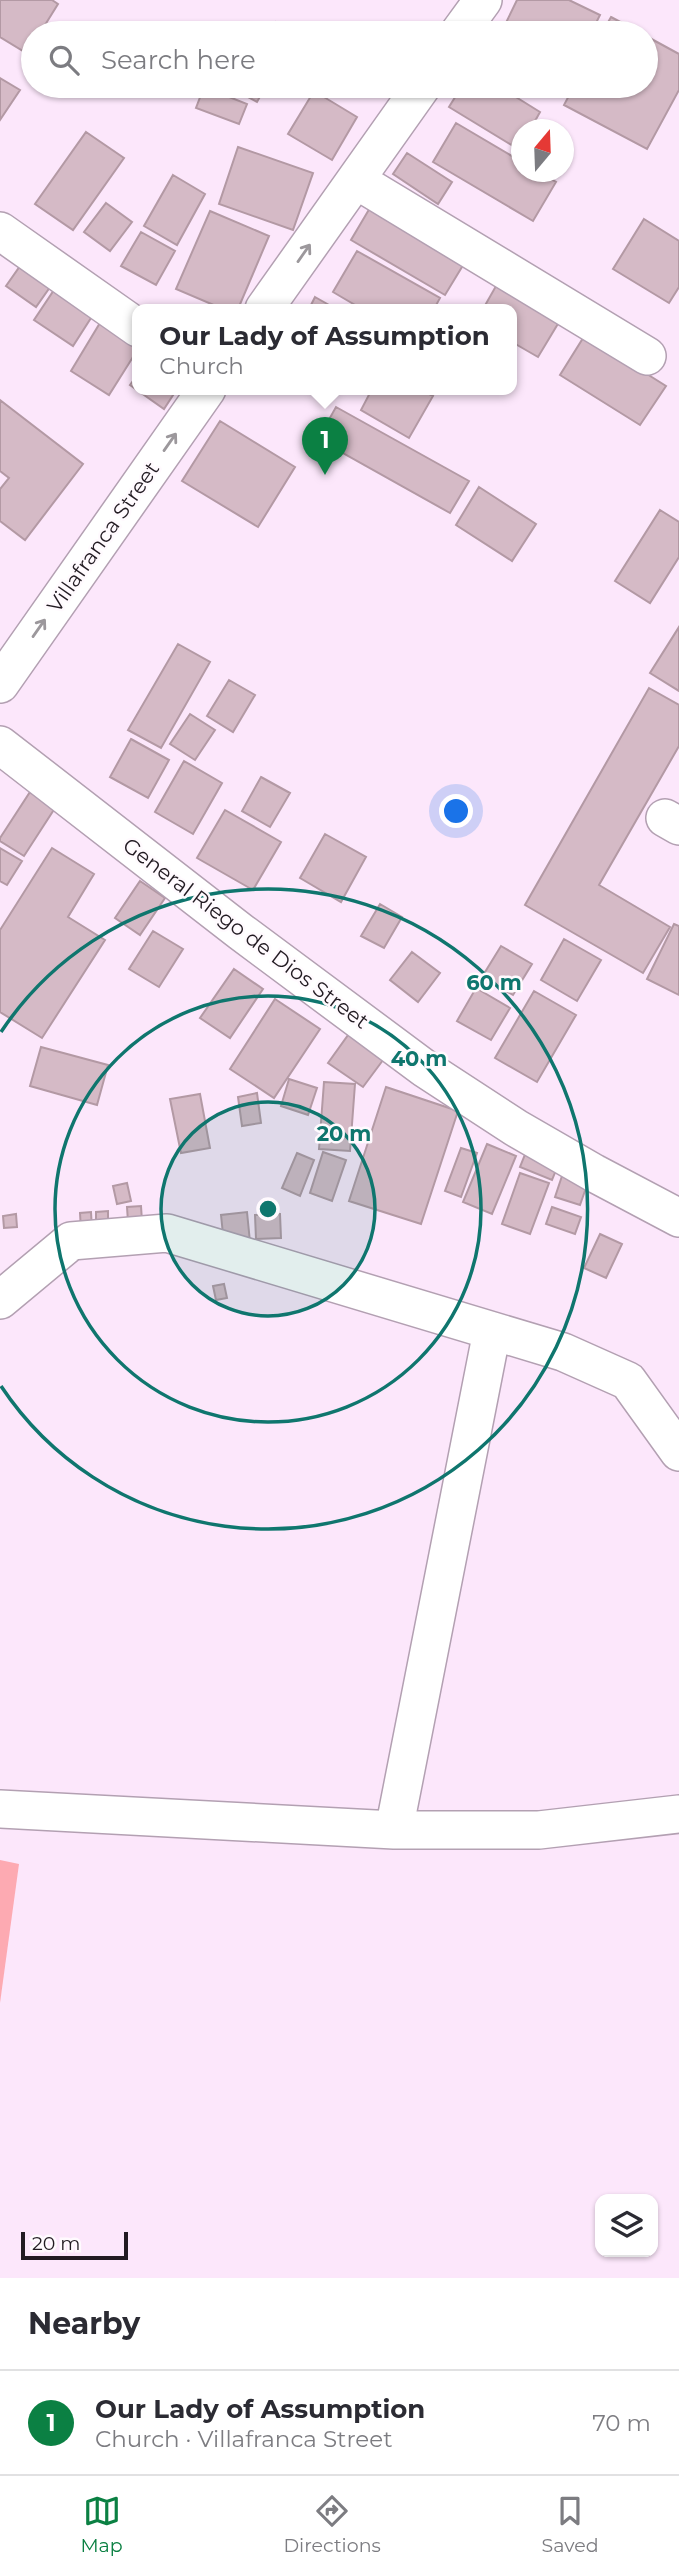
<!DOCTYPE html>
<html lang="en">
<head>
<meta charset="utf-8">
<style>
	:root { --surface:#fff; --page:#f2f2f3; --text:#2b2b33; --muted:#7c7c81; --line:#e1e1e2; --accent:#0b8043 }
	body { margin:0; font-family:Montserrat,sans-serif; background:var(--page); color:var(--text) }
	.controls { position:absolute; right:21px; bottom:21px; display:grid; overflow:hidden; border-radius:14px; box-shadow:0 2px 5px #0004 }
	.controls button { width:63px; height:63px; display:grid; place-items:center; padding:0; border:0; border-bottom:2px solid var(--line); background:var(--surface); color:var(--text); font:35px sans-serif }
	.compass { position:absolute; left:511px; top:119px; width:63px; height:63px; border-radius:50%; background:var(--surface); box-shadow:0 2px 5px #0004; rotate:19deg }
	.scale { position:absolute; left:21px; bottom:18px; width:107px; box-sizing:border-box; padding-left:7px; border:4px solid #221b22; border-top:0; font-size:19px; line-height:24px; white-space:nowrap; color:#221b22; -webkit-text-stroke:5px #fffafe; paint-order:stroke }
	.you { position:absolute; left:457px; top:812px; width:24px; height:24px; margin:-18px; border:5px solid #fff; border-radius:50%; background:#1a73e8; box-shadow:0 0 0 10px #1a73e833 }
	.badge { display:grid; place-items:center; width:46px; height:46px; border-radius:50%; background:var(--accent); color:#fff; font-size:23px; font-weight:700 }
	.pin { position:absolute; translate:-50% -58px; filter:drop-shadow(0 2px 4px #0008) }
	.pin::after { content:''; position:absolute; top:37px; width:24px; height:21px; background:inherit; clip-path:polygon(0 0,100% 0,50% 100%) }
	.popup { position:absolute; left:132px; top:304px; width:385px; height:91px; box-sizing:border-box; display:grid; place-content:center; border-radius:14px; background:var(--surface); filter:drop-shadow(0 2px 5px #0005); font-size:23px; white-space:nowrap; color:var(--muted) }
	.popup b { font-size:26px; color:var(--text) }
	.popup::after { content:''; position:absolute; left:50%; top:100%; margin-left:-14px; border:14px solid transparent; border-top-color:var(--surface) }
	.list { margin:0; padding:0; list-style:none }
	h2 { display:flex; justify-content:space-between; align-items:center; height:91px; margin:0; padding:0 28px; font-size:30px }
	h2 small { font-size:23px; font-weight:400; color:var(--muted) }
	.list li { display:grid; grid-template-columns:46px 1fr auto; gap:21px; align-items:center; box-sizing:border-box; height:105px; padding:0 28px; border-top:2px solid var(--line) }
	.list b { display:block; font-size:26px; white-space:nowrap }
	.list p { margin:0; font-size:23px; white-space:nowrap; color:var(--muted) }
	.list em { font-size:23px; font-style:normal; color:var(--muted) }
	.icon { flex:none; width:38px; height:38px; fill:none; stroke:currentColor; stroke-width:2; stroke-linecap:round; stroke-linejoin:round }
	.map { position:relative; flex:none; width:679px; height:2278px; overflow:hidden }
	.search { position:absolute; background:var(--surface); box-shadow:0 2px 5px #0004; left:21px; right:21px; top:21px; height:77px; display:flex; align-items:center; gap:18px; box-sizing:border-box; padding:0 24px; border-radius:38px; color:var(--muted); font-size:26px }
	.sheet { height:196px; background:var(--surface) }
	nav { display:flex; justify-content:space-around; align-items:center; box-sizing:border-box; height:98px; border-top:2px solid var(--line); background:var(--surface); font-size:19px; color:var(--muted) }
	nav a { display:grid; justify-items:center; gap:4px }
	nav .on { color:var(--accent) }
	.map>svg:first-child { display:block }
</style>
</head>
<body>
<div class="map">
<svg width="679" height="2278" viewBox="0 0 679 2278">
	<rect width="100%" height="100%" fill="#fce7fb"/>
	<path fill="#fdaab2" d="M0,1860L19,1864L0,2003Z"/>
	<path fill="#d5bac6" stroke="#b399a4" stroke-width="2" d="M0,0H52L58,4L40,33H33V45L28,54L0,37Z
		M517,0H569L600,15L591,33H501Z
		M611,17L641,33H602Z
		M276,22L294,33H269Z
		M646,36L679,54V90L647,149L564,105L574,86H646Z
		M0,78L20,90L0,120Z
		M240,86H266L257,102L237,91Z
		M462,86H498L540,112L530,130H522V143L518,149L449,107Z
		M204,87L247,104L239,124L196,108Z
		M314,91L357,117L332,160L288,134Z
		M456,123L522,162V172H538L556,182L533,221L433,162Z
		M86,132L124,158L73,230L35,204Z
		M238,147L313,173L293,230L219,204Z
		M407,153L452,182L438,204L393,174Z
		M173,175L205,194L177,245L144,226Z
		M374,201L468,257L445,295L351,240Z
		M106,203L132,222L110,251L84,232Z
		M210,211L269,236L238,309H223L176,289Z
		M644,219L679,241V287L669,303L613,269Z
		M141,232L175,251L156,285L121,266Z
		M357,251L440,298L434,309H362L333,292Z
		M25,259L55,280L36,307L6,286Z
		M60,281L98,307L73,346L34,320Z
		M496,286L559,322L538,357L512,342V309H483Z
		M315,297L336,309H309Z
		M106,313L138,333V349L109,395L71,371Z
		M585,335L666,386L640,425L560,375Z
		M138,374V389H177L164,409L130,385Z
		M372,389H420L433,396L409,438L361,410Z
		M0,400L83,464L25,540L0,521V489L9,478L0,471Z
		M336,407L469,481L450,513L318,439Z
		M220,421L295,467L258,527L182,481Z
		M479,487L536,524L512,561L456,525Z
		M660,510L679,522V557L650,603L615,581Z
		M679,627V691L650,673Z
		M178,644L210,662L161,748L128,730Z
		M229,680L255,695L233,732L207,716Z
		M649,688L679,705V746L599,885L670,927L643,973L525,905Z
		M190,714L215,730L195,760L170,744Z
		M131,739L169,760L148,798L110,777Z
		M184,761L222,783L193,834L155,812Z
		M261,777L290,793L270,827L242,811Z
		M30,792L55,808L24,856L0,841V838Z
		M225,810L281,842L253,890L197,858Z
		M325,834L366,857L341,902L300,878Z
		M0,848L22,861L7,885L0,881Z
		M52,848L94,874L68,917L105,940L42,1038L0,1012V930Z
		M140,881L165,898L140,935L115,918Z
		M380,904L402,917L384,948L361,936Z
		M674,924L679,926V995L647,979Z
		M153,931L183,949L159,987L129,969Z
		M564,939L601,960L577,1001L541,980Z
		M501,946L532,964L513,995L482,977Z
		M412,952L440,973L418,1002L390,980Z
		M234,969L263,989L230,1038L200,1018Z
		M476,988L510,1008L491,1040L457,1021Z
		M534,991L576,1015L537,1082L495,1058Z
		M275,999L320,1029L274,1098L230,1069Z
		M351,1031L386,1056L363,1087L328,1063Z
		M41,1047L108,1065L97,1105L30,1086Z
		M289,1079L317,1088L308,1115L281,1106Z
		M324,1082L355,1084L350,1151L319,1149Z
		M386,1087L458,1111L421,1224L349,1201Z
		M257,1093L261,1123L242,1126L238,1097Z
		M200,1094L210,1148L181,1153L170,1099Z
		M487,1144L516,1156L492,1214L463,1202Z
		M461,1148L477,1153L461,1197L445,1191Z
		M323,1152L346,1160L332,1201L310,1193Z
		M526,1152L558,1165L552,1180L520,1167Z
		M297,1153L314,1160L300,1196L282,1188Z
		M520,1173L549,1183L530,1234L502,1224Z
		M563,1173L588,1182L580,1205L555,1197Z
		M127,1183L131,1201L117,1204L113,1186Z
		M141,1206L142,1221L128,1222L127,1207Z
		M552,1207L581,1217L575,1234L546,1224Z
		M108,1211V1226L96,1227V1212Z
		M91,1212L92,1229L81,1230L80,1213Z
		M247,1212L250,1242L224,1244L221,1215Z
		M16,1214L17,1227L4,1228L3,1216Z
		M280,1214L281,1238L256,1239L255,1215Z
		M600,1234L622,1244L606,1278L584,1268Z
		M224,1284L227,1298L216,1300L213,1286Z"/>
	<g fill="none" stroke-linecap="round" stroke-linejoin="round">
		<g stroke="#b3a0b2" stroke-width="40">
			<path id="minor" d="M459,33L483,0
				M356,180L647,356
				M0,231L138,328
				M264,309L422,86
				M0,684L207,389
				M0,745L241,932L424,1068L516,1128L594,1173L679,1218
				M665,818L679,826
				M0,1300L71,1241L167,1233L563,1352L628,1381L679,1452
				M0,1809L394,1830H539L679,1814
				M394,1830L492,1331"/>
		</g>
		<use href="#minor" stroke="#fff" stroke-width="37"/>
	</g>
	<defs><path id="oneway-shaft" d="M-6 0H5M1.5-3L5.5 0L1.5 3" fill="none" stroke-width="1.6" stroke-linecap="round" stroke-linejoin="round" transform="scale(1.75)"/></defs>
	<g stroke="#9c989c">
		<use href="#oneway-shaft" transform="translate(304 253) rotate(-55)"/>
		<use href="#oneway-shaft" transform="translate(170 442) rotate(-55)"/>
		<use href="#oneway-shaft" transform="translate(39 628) rotate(-55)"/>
	</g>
	<circle cx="268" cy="1209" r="107" fill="#0f766e" fill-opacity=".12"/>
	<g fill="none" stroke="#0f766e" stroke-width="3.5">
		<circle cx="268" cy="1209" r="107"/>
		<circle cx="268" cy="1209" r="213"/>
		<path d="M1 1032A320 320 0 1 1 1 1386"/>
	</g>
	<g text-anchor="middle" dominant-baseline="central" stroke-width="5" stroke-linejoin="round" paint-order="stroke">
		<g font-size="21" fill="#221b22" stroke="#fffafe">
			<text transform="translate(103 537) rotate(-55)">Villafranca Street</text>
			<text transform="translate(246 933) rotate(37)">General Riego de Dios Street</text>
		</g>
	</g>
	<circle cx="268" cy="1209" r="10" fill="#0f766e" stroke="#fffafe" stroke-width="3.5"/>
	<g font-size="21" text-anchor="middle" font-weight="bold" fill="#0f766e" stroke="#fffafe" stroke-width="5" stroke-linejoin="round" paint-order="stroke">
		<text x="494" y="990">60 m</text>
		<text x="419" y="1066">40 m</text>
		<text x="344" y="1141">20 m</text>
	</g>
</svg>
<div class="controls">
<button><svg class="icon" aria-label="layers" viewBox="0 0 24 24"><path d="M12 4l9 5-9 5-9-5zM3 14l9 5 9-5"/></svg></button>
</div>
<svg class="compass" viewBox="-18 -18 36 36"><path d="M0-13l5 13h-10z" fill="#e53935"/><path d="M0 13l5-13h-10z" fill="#7c7c81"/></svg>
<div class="scale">20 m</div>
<div class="you"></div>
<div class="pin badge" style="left:325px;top:475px">1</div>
<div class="popup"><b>Our Lady of Assumption</b>Church</div>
<div class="search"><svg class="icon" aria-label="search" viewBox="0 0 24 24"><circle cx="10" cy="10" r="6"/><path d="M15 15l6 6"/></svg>Search here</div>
</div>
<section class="sheet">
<h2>Nearby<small></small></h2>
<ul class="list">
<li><span class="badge">1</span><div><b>Our Lady of Assumption</b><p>Church · Villafranca Street</p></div><em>70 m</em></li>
</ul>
</section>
<nav>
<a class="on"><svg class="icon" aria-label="map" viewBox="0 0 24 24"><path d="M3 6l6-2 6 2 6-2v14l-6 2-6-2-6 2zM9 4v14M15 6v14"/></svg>Map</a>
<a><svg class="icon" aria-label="directions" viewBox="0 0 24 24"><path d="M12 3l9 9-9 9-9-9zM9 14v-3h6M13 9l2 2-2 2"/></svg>Directions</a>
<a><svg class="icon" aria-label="saved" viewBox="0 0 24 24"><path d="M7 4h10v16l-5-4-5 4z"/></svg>Saved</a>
</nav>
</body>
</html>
